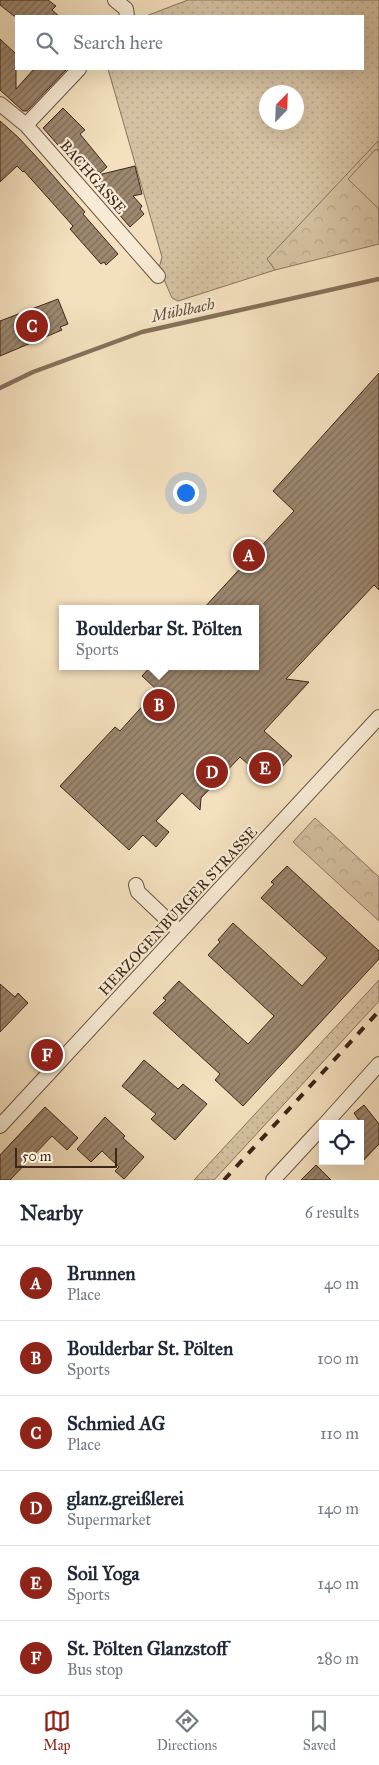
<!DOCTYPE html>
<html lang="en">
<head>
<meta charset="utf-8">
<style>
	:root { --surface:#fff; --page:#f2f2f3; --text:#1f2937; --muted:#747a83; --line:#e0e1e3; --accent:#8f2418 }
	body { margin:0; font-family:"IM FELL Great Primer",serif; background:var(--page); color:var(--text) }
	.controls { position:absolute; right:15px; bottom:15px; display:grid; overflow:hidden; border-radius:0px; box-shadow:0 5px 20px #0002 }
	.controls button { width:45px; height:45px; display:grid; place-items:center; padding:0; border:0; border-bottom:1px solid var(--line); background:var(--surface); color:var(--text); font:25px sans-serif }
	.compass { position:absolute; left:259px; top:85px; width:45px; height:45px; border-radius:50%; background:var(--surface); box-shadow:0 5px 20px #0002; rotate:23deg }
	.scale { position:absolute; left:15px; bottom:12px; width:102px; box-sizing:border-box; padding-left:5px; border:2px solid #3c2719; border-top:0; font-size:14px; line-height:18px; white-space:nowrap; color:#3c2719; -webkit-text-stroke:4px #f8ebd5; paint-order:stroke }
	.you { position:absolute; left:185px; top:492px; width:18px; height:18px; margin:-12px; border:4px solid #fff; border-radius:50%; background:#1a73e8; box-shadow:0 0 0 8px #1a73e833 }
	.badge { display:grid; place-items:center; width:32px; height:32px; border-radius:50%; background:var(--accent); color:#fff; font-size:16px; font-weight:700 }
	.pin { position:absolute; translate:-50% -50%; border:2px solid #fff; box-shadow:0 1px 5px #0006 }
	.popup { position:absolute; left:59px; top:605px; width:200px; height:65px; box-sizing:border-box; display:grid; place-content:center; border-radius:0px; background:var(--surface); filter:drop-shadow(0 1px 4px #0005); font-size:16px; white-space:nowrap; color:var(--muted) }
	.popup b { font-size:19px; color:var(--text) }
	.popup::after { content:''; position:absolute; left:50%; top:100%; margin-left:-10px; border:10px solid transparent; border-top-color:var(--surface) }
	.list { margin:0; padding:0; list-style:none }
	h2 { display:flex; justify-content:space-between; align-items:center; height:65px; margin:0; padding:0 20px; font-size:21px }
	h2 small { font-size:16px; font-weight:400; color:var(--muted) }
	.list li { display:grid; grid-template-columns:32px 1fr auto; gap:15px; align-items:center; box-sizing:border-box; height:75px; padding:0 20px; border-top:1px solid var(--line) }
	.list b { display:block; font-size:19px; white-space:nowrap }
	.list p { margin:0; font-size:16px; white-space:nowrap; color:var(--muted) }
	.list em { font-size:16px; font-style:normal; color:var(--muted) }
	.icon { flex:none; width:28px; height:28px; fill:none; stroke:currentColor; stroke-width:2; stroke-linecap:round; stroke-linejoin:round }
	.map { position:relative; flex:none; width:379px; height:1180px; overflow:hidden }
	.search { position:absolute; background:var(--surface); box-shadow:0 5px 20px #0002; left:15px; right:15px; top:15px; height:55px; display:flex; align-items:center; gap:12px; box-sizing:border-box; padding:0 18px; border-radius:0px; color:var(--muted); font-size:19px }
	.sheet { height:515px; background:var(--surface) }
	nav { display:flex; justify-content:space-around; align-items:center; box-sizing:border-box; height:70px; border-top:1px solid var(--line); background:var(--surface); font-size:14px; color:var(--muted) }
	nav a { display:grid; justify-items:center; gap:2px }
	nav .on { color:var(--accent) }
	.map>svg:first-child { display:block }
</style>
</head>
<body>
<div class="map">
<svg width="379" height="1180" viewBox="0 0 379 1180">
	<defs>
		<pattern id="grass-dots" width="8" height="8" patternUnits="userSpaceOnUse" patternTransform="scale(1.25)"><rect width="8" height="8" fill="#d5c1a2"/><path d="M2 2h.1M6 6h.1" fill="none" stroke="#b8a68b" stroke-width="1.8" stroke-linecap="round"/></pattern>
		<pattern id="forest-crowns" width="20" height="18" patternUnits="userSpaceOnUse" patternTransform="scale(1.25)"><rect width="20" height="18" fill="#d5c1a2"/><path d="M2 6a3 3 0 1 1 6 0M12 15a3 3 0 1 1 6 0" fill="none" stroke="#b8a68b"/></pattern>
		<pattern id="building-hatch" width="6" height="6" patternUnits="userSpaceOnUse" patternTransform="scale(1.25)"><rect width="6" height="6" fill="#9c876f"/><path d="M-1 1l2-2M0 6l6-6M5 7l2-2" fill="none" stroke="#806e5a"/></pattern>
	</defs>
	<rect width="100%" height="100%" fill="#f4e0be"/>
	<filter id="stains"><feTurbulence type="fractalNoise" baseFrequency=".004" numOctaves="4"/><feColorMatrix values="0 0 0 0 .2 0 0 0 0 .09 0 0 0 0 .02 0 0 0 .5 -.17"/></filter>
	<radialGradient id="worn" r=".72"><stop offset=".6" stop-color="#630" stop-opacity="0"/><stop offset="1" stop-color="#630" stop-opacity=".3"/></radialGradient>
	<path fill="url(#grass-dots)" stroke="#88745e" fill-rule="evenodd" d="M188,0H379V141L268,259L275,270L178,301L172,298L159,268L162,257L108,69H363V16H146ZM266,92H296V122H266Z
		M379,980V1001L214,1180H194Z"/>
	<path fill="url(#forest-crowns)" stroke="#88745e" d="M378,141L379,244L275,270L267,259Z
		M315,818L379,877V921L293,842Z"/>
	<path fill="#d5c1a2" stroke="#88745e" d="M376,149L379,152V209L348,179Z"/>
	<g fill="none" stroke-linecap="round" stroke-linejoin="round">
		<path stroke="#85705a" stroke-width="4.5" d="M0,388L33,372L142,332L379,279"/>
	</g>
	<path fill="url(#building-hatch)" stroke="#3c2719" d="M0,0H48L56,6L52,10L59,16H14L0,5Z
		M0,39L16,54V89L34,69H67L27,111H23L0,90Z
		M63,108L85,130L80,134L107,167L98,175L135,166L142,194L133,196L142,206L140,209L144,214L130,227L43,128Z
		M0,121L19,138L42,163L85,212L83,214L118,254L106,265L104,262L101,264L70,229L73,226L24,171L23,172L17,166L0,182Z
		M58,299L68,324L60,327L62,330L0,356V321Z
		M379,373V590L374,585L286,679L309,682L264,731L292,756L268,782L240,757L201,798L200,810L182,793L156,821L169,832L156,847L143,835L129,850L60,786L115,727L120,731L157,690L142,676L151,666H255V609H203L247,561L248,555L255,553L294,511L273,491Z
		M287,866L379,951V959L243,1106L215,1080L220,1074L153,1013L166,1000L163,998L179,981L248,1044L274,1016L208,955L220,942L218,940L233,923L302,986L327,958L261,898L274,884L271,882Z
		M0,984L15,997L18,993L28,1003L0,1032Z
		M144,1060L178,1089L183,1084L207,1104L175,1140L151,1119L156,1114L122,1086Z
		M364,1105L379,1124V1144L360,1164V1122L354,1113Z
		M45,1107L78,1138L67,1150L52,1136L10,1180H0V1155Z
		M105,1117L125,1136L123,1138L144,1157L124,1179L115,1171L119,1167L102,1151L91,1162L77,1149Z
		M316,1165L331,1180H301Z"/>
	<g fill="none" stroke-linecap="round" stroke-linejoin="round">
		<g stroke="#6a5542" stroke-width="16">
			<path id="minor" d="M115,0L126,9L127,16
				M0,104L26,125L158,276
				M26,125L79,69
				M136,885L138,892L180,932
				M325,1124L379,1064
				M0,1126L379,717
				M273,1180L323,1126"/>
		</g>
		<use href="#minor" stroke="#f8ebd5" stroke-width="14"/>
		<path stroke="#3c2719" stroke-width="4" stroke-dasharray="9 9" stroke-linecap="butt" d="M224,1180L379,1011"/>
	</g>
	<g text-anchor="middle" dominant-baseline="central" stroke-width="4.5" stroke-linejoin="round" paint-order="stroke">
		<g font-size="15" fill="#3c2719" stroke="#f8ebd5">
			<text transform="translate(93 177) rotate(49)">BACHGASSE</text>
			<text transform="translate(178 911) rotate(-47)">HERZOGENBURGER STRASSE</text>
		</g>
		<g font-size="16" font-style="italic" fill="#604c3a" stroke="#f8ebd5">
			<text transform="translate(183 310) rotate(-12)">Mühlbach</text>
		</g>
	</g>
	<rect width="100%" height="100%" filter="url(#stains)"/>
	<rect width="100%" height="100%" fill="url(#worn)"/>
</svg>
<div class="controls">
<button><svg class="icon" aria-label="locate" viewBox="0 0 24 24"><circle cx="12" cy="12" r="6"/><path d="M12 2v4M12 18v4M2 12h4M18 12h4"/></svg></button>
</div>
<svg class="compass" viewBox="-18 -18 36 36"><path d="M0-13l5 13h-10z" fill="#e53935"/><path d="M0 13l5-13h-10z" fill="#747a83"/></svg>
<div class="scale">50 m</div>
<div class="you"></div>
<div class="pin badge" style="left:249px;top:555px">A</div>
<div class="pin badge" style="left:159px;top:705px">B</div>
<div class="popup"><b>Boulderbar St. Pölten</b>Sports</div>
<div class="pin badge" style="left:32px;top:326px">C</div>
<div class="pin badge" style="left:212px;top:772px">D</div>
<div class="pin badge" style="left:265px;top:768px">E</div>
<div class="pin badge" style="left:47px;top:1055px">F</div>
<div class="search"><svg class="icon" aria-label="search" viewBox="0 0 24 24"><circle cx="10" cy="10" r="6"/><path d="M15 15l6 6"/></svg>Search here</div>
</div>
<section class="sheet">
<h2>Nearby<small>6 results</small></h2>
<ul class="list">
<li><span class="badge">A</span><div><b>Brunnen</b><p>Place</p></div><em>40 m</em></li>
<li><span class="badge">B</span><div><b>Boulderbar St. Pölten</b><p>Sports</p></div><em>100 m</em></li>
<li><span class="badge">C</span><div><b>Schmied AG</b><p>Place</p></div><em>110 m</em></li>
<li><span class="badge">D</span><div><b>glanz.greißlerei</b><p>Supermarket</p></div><em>140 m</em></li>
<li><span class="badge">E</span><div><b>Soil Yoga</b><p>Sports</p></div><em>140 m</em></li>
<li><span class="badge">F</span><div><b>St. Pölten Glanzstoff</b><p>Bus stop</p></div><em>280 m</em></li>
</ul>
</section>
<nav>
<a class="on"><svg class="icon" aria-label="map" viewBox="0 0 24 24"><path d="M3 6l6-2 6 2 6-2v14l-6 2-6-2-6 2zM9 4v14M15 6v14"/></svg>Map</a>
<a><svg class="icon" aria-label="directions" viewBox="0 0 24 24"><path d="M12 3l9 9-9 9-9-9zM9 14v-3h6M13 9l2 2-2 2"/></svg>Directions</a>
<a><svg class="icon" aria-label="saved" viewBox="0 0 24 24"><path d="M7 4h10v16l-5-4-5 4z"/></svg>Saved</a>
</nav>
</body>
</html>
